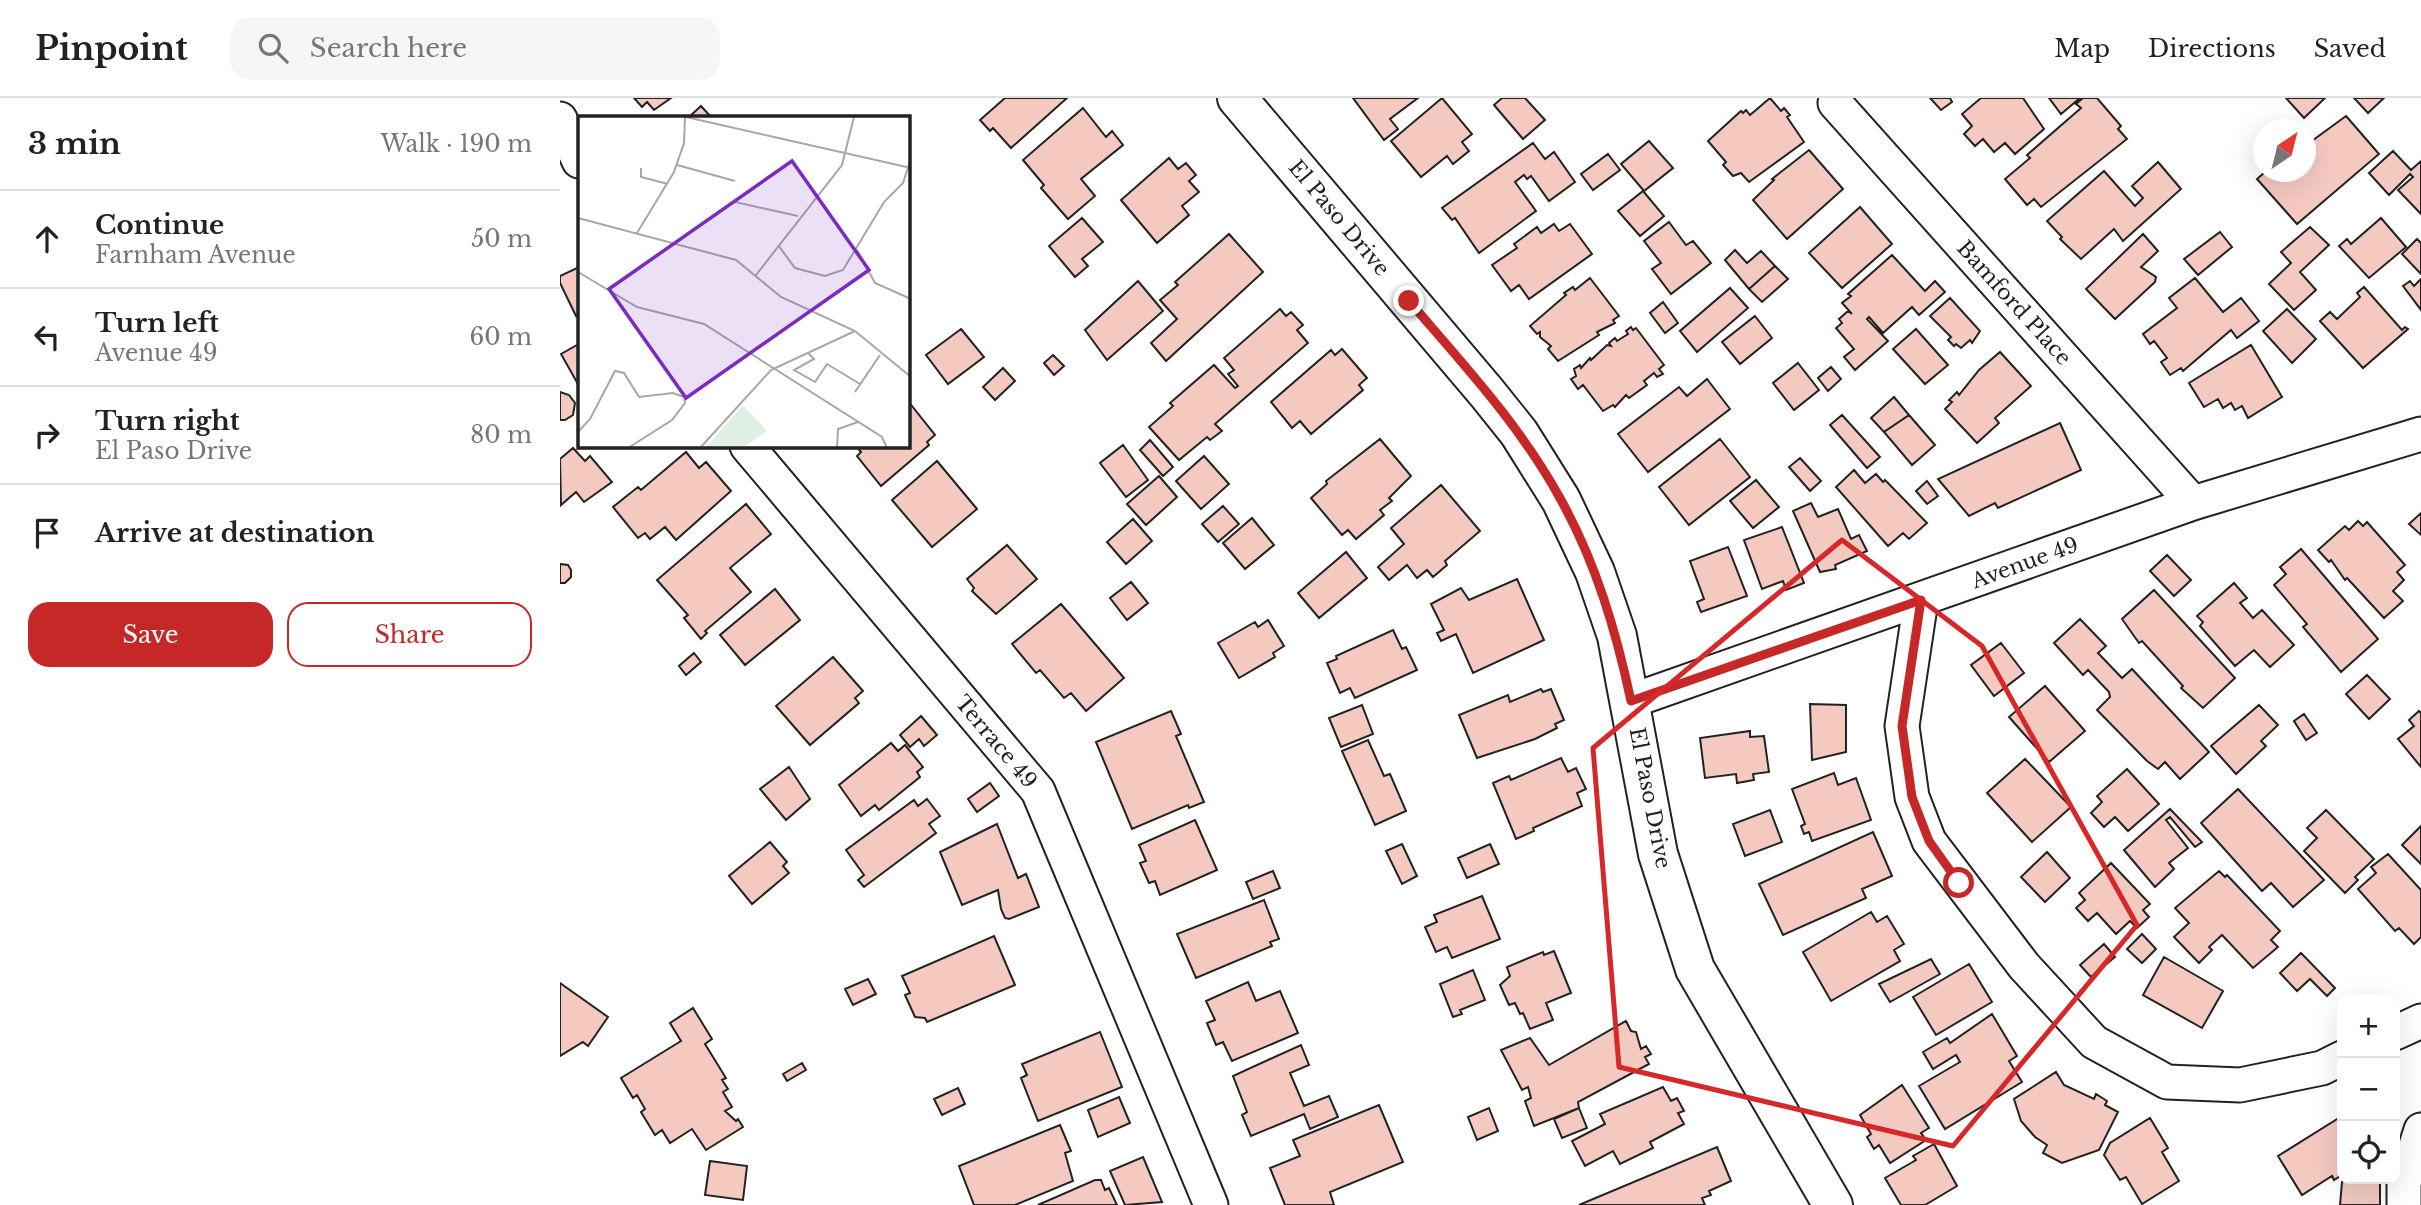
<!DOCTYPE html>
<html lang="en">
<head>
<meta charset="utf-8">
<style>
	:root { --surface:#fff; --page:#f6f6f6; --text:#222; --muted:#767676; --line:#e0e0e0; --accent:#c62828 }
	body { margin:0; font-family:"Libre Baskerville",serif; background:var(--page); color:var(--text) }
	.controls { position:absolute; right:21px; bottom:21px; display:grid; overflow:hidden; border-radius:14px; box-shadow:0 7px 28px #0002 }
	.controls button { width:63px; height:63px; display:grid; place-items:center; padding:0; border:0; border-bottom:2px solid var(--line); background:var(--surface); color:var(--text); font:35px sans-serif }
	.compass { position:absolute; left:1693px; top:21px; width:63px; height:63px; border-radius:50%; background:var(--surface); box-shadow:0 7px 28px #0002; rotate:35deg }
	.stop { position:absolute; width:21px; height:21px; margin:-16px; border:5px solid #c62828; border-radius:50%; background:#fff }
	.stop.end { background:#c62828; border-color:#fff; box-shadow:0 2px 7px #0008 }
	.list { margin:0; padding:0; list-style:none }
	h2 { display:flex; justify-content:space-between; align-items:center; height:91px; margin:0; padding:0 28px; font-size:30px }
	h2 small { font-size:23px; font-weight:400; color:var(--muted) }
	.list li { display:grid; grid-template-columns:46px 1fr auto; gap:21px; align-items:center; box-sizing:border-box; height:98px; padding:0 28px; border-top:2px solid var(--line) }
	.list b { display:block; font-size:26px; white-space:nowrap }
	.list p { margin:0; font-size:23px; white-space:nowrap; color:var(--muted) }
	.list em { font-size:23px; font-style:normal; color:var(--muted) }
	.actions { display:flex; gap:14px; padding:21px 28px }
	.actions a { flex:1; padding:16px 0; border:2px solid var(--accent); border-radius:21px; text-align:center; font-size:24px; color:var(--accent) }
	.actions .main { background:var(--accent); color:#fff }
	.icon { flex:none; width:38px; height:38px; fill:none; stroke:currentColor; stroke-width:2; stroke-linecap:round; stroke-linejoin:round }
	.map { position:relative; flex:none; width:1861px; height:1107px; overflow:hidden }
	header { display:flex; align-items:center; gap:42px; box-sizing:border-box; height:98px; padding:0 35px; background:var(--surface); border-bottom:2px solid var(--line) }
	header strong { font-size:33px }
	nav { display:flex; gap:38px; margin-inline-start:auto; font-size:24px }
	.search { width:490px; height:63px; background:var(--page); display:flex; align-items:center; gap:18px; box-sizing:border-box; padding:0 24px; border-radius:21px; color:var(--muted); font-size:26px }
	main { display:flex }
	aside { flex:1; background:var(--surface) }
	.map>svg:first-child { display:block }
</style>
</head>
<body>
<header>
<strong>Pinpoint</strong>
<div class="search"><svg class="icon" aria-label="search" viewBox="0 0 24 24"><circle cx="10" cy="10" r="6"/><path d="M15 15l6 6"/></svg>Search here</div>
<nav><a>Map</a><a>Directions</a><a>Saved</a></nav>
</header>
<main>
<aside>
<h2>3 min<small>Walk · 190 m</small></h2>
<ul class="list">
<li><svg class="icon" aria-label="ahead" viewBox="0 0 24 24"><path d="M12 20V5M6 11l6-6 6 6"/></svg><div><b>Continue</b><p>Farnham Avenue</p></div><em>50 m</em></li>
<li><svg class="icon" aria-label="left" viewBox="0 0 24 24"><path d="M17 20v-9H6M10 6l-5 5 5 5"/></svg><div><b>Turn left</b><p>Avenue 49</p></div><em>60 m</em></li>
<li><svg class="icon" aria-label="right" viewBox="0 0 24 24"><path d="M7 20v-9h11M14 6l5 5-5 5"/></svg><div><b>Turn right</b><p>El Paso Drive</p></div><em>80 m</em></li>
<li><svg class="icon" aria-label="arrive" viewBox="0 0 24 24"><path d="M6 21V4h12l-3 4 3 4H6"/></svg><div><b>Arrive at destination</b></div></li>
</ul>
<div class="actions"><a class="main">Save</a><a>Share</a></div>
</aside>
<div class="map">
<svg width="1861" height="1107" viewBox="0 0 1861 1107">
	<rect width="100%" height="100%" fill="#fff"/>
	<path fill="#f3c9c0" stroke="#222" stroke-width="2" d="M74,0H111L94,12L87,4L82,9Z
		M445,0H507L451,50L433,30L430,33L420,22Z
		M793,0H858L830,21L838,31L824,42Z
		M882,0L912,36L902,44L909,53L893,66L887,58L861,79L831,43Z
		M942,0H965L985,22L963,41L934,7Z
		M1210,0L1221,13L1224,10L1230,17L1227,19L1244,44L1189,84L1181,75L1173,78L1163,67L1166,64L1148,43L1181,13L1183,15L1186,12L1190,17Z
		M1370,0H1390L1392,4L1381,12Z
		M1421,0H1463L1484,31L1455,56L1445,45L1434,54L1423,41L1415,48L1404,36L1412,28L1402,16Z
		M1489,0H1520L1501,16Z
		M1523,0H1537L1561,28L1558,31L1567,41L1481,109L1474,101L1467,107L1445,81L1470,60L1467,57L1521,10L1516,6Z
		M1726,0H1765L1744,20Z
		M1794,0H1824L1808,15Z
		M141,8L151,19H129Z
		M523,10L546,39L552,33L563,47L521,81L535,98L508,121L481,90L484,87L463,62Z
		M1786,18L1819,56L1737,126L1697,81L1705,74H1745V48Z
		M1089,43L1113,70L1084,93L1061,66Z
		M973,45L985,61L994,54L1015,84L989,103L971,78L967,81L964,77L955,84L976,113L919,155L895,120L892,122L882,110Z
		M1249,52L1283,91L1227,141L1193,102L1214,82L1212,81Z
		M1833,53L1851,72L1861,63V116L1838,92L1853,79L1850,76L1829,97L1809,75Z
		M1048,56L1060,72L1033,92L1021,76Z
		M609,60L618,71L626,65L636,77L629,83L639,94L622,108L629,117L597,145L561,102Z
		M1598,64L1621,91L1563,143L1554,131L1521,161L1500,141L1502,139L1487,123L1544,73L1575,108L1583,100L1572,88Z
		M1083,93L1104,118L1080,138L1058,113Z
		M1300,109L1332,146L1282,190L1249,155Z
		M522,120L543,144L522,161L528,168L515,179L489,148Z
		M1821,120L1846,149L1809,180L1779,148L1787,141L1791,146Z
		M1109,124L1126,147L1133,143L1151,165L1111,196L1092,171L1101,165L1084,143Z
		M994,126L999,133L1010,126L1032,156L969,201L959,187L951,193L932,167L957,150L954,146L977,129L981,135Z
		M1750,129L1769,147L1740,174L1756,192L1734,212L1709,186L1731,165L1721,154Z
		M1660,134L1672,149L1638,177L1624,161Z
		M669,136L703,174L606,263L591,245L617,221L600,202L618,187L615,184Z
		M1583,136L1598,153L1581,169L1596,179L1595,184L1555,221L1526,191Z
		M1857,141L1861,145V176L1842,156Z
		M1175,152L1187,165L1201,153L1215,168L1189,191L1165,162Z
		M1332,157L1365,193L1375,183L1385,194L1359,217L1352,209L1323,235L1309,219L1307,221L1328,243L1295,272L1284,259L1294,251L1276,230L1282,225L1279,221L1288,213L1292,216L1282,205L1291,198L1288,196Z
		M1215,168L1228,181L1202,204L1189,191Z
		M19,169V216L16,218L0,185V178Z
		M1030,180L1059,218L1053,222L1055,225L1037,234L1039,237L998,263L988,251L991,248L980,239V234L977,236L970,228L1006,197L1004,195L1013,189L1015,192Z
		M1635,180L1663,214L1681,200L1699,223L1677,240L1671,232L1623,273L1621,270L1610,277L1601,264L1607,260L1594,243L1590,246L1583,236L1617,210L1609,200Z
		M1861,181V212L1843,188L1850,183L1854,188Z
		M578,183L603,213L547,262L525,232Z
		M1804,189L1842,232L1845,229L1848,231L1803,270L1760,223L1770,214L1777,221L1800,199L1797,195Z
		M1170,190L1188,210L1137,254L1120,233Z
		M1390,200L1420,233L1412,245L1410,242L1401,250L1396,246L1394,248L1388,242L1391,239L1370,218Z
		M1103,204L1118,225L1105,235L1090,215Z
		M720,211L726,218L731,214L743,227L737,232L748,245L655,326L662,333L650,342L647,339L619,362L589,329L613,308L610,305L654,267L675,290L678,288L668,276L674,272L664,260Z
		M1727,211L1756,241L1732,265L1703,233Z
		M1195,218L1212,240L1180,266L1162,244Z
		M1071,229L1073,232L1076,230L1104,267L1099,271L1103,276L1097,279L1094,275L1084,283L1087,287L1069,300L1066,297L1055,309L1053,307L1043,313L1023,287L1018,291L1011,281L1016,278L1014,271L1020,267L1021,270L1030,260L1031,262L1047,247L1051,248L1049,245L1055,240L1057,243L1068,236L1066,233Z
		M401,231L424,259L388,286L366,257Z
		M1356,231L1388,267L1365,286L1333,251Z
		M19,246V288L1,256Z
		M1691,247L1722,299L1688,320L1682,308L1675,312L1671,305L1663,310L1658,301L1644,309L1629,285Z
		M782,251L807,280L799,287L803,292L751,336L740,323L732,330L711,304L771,252L775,257Z
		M1440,254L1471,288L1435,320L1439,325L1417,345L1385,311L1392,304L1389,302L1397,294L1399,297L1419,272Z
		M493,257L504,268L494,277L484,265Z
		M1238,265L1259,292L1234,312L1213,285Z
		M1271,269L1281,281L1268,293L1258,280Z
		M443,270L455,283L435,302L423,289Z
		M1147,281L1170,311L1088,374L1058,336L1119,289L1127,298Z
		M0,294L9,297L15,305L13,317L5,322H0Z
		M1334,299L1349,317L1324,334L1311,320Z
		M348,303L375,337L367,344L369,347L321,388L297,358L301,354L296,348H348Z
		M1282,317L1320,359L1307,370L1270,327Z
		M1349,317L1375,347L1352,367L1324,334Z
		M1500,325L1521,372L1438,410L1435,405L1409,418L1378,381Z
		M820,341L851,378L829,400L832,403L820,412L824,417L796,441L788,432L782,437L751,400L767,386L766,383Z
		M1160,341L1190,379L1129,427L1099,389Z
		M590,342L613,369L603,378L580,352Z
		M563,347L588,382L566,399L540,365Z
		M13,350L25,363L30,358L52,384L24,404L16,394L1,407L0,361Z
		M126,354L139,370L146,364L171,393L116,442L105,429L90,441L85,435L78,440L53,409L78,389L81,392Z
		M644,358L669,386L641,411L616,383Z
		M1240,360L1261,383L1250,393L1229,369Z
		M377,363L417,411L372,449L332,402Z
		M1294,372L1305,385L1316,376L1323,384L1325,382L1367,425L1349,441L1343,435L1328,448L1276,389Z
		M599,378L617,399L586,427L567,406Z
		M1196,382L1219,409L1193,430L1170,403Z
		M1367,383L1378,398L1367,406L1356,393Z
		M881,387L920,433L885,463L887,467L873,479L867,472L857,480L847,467L829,482L818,469L844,446L831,430Z
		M1251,405L1258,419L1278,411L1291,441L1299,437L1307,453L1275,467L1276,471L1260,474L1233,413Z
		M186,406L211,436L170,470L191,494L145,533L147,535L141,541L124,520L128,517L97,482Z
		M663,408L679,426L658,444L642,426Z
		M1861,415V437L1849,426Z
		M692,420L714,447L685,471L663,445Z
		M573,421L592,443L566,466L547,444Z
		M1798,423L1803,428L1807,424L1845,467L1837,474L1844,482L1833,493L1843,503L1824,520L1787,480L1785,482L1771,462L1769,464L1758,452L1785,428L1789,432Z
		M1222,429L1244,485L1226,492L1223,483L1202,491L1184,442Z
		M447,447L477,481L436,516L412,493L414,490L407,481Z
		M1168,449L1187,498L1141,514L1137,504L1144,501L1130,463Z
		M1741,451L1818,541L1781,574L1743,529L1747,526L1714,487L1726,476L1720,469Z
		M786,454L807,480L759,520L738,495Z
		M1607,457L1631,482L1614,498L1590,473Z
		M0,466L8,467L11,472V479L5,485H0Z
		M957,481L984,542L913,575L896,536L881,543L877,535L884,532L871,506L901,490L909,502Z
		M571,484L588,505L567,522L550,500Z
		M1674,485L1687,500L1680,505L1693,520L1702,512L1734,547L1710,569L1694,552L1675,568L1640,528L1643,524L1637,518Z
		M215,491L240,522L185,567L160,537Z
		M1594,492L1675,580L1643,610L1621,590L1623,588L1582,543L1579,545L1562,521Z
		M501,506L564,580L526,613L511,595L504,600L480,572L476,575L452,546Z
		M1520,521L1546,548L1538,555L1562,580L1572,571L1649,654L1620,681L1605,664L1598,671L1587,663L1537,612L1550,599L1549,594L1528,572L1523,577L1494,545Z
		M708,522L724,548L713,555L715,559L679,580L658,545L695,524L698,529Z
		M833,532L842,551L846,549L857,572L795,600L790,590L780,595L767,565L777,561L776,558Z
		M1441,545L1464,575L1434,598L1411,567Z
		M134,555L141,564L126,577L119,568Z
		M273,559L303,593L295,600L299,605L250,647L216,608Z
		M1807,577L1830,601L1809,621L1786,596Z
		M1485,588L1525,633L1489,664L1449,619Z
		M981,591L983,594L991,591L1004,622L995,626L997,630L975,641L917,660L899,617L948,597L950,604Z
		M1250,606L1286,607V654L1252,662Z
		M802,607L813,636L781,649L769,620Z
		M1699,607L1718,627L1701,643L1706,648L1676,676L1651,648Z
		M611,613L621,636L616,638L644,704L629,710L628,707L572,731L536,644Z
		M1859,613L1861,615V669L1838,641L1854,628L1849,622Z
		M1744,616L1757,635L1746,642L1734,623Z
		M361,618L377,637L364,648L359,641L350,649L340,637Z
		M1190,633V639L1204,638L1209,674L1193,676L1194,682L1177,685L1176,676L1145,680L1140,640Z
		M808,642L824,678L830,676L846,713L815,727L782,653Z
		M331,645L338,653L345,647L363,669L357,674L360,679L319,712L315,707L301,718L279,687Z
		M1001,660L1008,674L1016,670L1026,691L1017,695L1022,708L973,730L974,733L956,741L933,685L949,678L951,682Z
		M1465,661L1511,709L1472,744L1427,695Z
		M229,669L250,701L226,722L200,691Z
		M1567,671L1599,706L1568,733L1555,719L1544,729L1531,715L1542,704L1537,698Z
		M1274,675L1278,687L1296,680L1311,722L1252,743L1249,734L1244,736L1241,728L1245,726L1232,691Z
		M430,685L439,698L417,714L408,701Z
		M1678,691L1764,782L1733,809L1711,785L1702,793L1641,725Z
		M367,701L380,718L369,726L376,735L304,789L298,782L304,777L286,752L354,702L358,708Z
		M1610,711L1642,744L1635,749L1610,719L1606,722L1628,750L1609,765L1614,771L1595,789L1564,752Z
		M1210,712L1222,744L1185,758L1173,726Z
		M1766,712L1814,761L1795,779L1798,782L1785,795L1744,753L1757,740L1747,730Z
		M635,722L657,772L600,797L595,783L589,785L580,765L586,763L579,747Z
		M437,726L458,780L466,776L479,809L449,821L445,820L441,811L438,792L402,807L380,754Z
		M1861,728V766L1842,747Z
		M1313,734L1332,778L1302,791L1306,800L1223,837L1199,786Z
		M210,744L227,764L223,768L229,775L192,806L169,778Z
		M842,746L857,778L842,786L826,753Z
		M930,746L939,766L907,780L898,760Z
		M1487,754L1510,780L1485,804L1461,779Z
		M1828,756L1861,792V839L1854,846L1839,830L1835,833L1798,791L1816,775L1811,769Z
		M1551,765L1590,806L1583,812L1589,819L1577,830L1570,823L1556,836L1537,815L1528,823L1516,810L1525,802L1519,795Z
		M713,773L720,790L693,801L686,784Z
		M1659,773L1665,779L1667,777L1720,833L1711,842L1718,849L1693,870L1662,837L1649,849L1652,852L1639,865L1614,839L1629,825L1615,810Z
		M922,798L940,841L892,860L887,849L876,854L865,829L877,824L874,817Z
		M704,802L719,841L710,844L712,848L636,880L617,836Z
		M1311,814L1317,824L1327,818L1344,846L1334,852L1340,863L1271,903L1243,854Z
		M1582,836L1596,851L1582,865L1567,851Z
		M434,838L455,887L367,924L365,920L355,919L345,897L350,895L342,878Z
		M1544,846L1555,859L1531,879L1520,867Z
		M994,853L1011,895L986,905L993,922L970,931L963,915L960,916L955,905L949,907L940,887L950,878L947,869L983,854L984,857Z
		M1741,855L1775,890L1767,898L1750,881L1737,893L1720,875Z
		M1604,859L1663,893L1642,930L1583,897Z
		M1371,861L1380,876L1330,904L1319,886Z
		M1409,866L1432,904L1376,937L1353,899Z
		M913,872L925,902L900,912L902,916L893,919L880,886Z
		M308,881L316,896L293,907L285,891Z
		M688,884L696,903L720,893L738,935L672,963L663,944L656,947L647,925L655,922L646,903Z
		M0,885L48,919L28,948L23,944L0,958Z
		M133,910L152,941L145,946L166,980L162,982L168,991L163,994L172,1009L165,1013L176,1023L178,1021L183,1029L146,1052L132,1031L110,1045L102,1032L95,1037L81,1014L85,1011L77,997L73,1000L61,980L121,943L110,925Z
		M1432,916L1457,958L1449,963L1462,984L1385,1031L1359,988L1400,964L1396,957L1373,971L1363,954L1387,940L1390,945Z
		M1066,923L1071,933L1076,934L1081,951L1086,948L1091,956L1085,959L1089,966L1018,1004L1019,1010L974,1028L965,1003L971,1000L968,989L962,992L941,952L970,940L989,967Z
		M540,934L562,989L478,1023L461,980L467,977L462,966Z
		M741,947L749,967L730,975L744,1008L769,998L778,1019L750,1031L744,1016L691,1038L682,1017L687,1014L673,978Z
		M242,965L246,972L227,983L223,976Z
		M1496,974L1504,987L1534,1001L1536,996L1547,1003L1545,1007L1558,1014L1539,1052L1502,1065L1483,1055L1487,1047L1475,1039L1461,1023L1454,1001Z
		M1342,987L1369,1030L1361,1035L1366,1042L1330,1065L1319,1047L1314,1051L1307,1039L1311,1036L1300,1017Z
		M1103,989L1111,1003L1117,1000L1124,1013L1118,1015L1124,1026L1090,1044L1093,1050L1060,1066L1053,1053L1025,1068L1012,1043L1045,1026L1040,1016Z
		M398,990L405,1006L382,1017L374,1001Z
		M559,999L570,1025L538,1039L528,1012Z
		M819,1007L843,1064L770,1094L774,1107H725L710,1070L740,1058L733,1042Z
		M929,1010L938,1033L917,1042L908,1019Z
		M1019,1010L1027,1030L1002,1040L994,1021Z
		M1782,1018V1077L1774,1082L1772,1078L1742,1097L1718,1058Z
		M1590,1020L1608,1050L1602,1054L1619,1083L1582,1106L1566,1079L1560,1082L1544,1057L1550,1045Z
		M500,1027L511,1053L505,1055L513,1083L455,1107H414L399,1068Z
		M1374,1046L1397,1088L1365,1107H1341L1325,1080L1356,1062L1353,1058Z
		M1157,1049L1171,1083L1149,1093L1151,1097L1142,1100L1145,1107H1019Z
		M583,1059L602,1104L565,1107L550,1073Z
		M150,1063L187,1068L183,1102L145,1097Z
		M1787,1081H1820V1107H1780L1782,1084Z
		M535,1082H541L545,1092L549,1090L557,1107H478Z"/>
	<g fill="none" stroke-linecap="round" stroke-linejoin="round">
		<g stroke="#222" stroke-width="37">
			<path id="street" d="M1275,5L1633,405
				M0,21L19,63
				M187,348L478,693L651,1107
				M1361,502L1342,628L1352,699L1369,743L1464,868L1534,944L1607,984L1680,987L1762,970L1782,960
				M1071,603L1633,405L1861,336
				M1835,935L1861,923
				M1844,1107V1085L1861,1032"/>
		</g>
		<g stroke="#222" stroke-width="42">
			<path id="secondary" d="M677,0L927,295L959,335L1001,402L1035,474L1057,538L1098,756L1135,871L1273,1107"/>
		</g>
		<use href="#street" stroke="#fff" stroke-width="33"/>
		<use href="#secondary" stroke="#fff" stroke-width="38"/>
	</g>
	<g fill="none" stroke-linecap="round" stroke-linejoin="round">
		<path stroke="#c62828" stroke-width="9" d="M849,203C903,266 961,328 1001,402C1036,465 1056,533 1071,603L1361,502L1342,628L1352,699L1369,743L1399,785"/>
	</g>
	<path fill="none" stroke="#d62828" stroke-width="5" stroke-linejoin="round" d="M1282,442L1422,548L1577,827L1393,1048L1059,969L1033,650Z"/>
	<g text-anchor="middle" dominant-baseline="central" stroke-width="5" stroke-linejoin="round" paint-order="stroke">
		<g font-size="21" fill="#222" stroke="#fff">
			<text transform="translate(779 120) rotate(50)">El Paso Drive</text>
			<text transform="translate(1454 205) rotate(48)">Bamford Place</text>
			<text transform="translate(1465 465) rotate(-20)">Avenue 49</text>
			<text transform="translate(436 644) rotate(50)">Terrace 49</text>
			<text transform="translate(1090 700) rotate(79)">El Paso Drive</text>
		</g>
	</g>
	<g transform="translate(18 18)">
		<rect width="332" height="332" fill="#fff"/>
		<path d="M165,289L189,315L165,332H127Z" fill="#e0efe3"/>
		<path fill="none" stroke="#a7a7a7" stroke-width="2" d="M108,1L333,52M99,49L157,65M63,52V61L90,68M157,86L220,100M0,102L158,144L203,181L277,215L333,261M59,117L96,56L106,27L107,1M200,129L217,152L247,160L265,154L306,86L325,67L333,42M279,134L297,167L333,183M0,156L59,191L126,208L304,321L309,332M178,159L264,49L276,1M230,237L236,243L216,254L237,266L249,248L282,268M277,276L302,239M0,316L12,303L37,255L46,257L61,281L95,277L106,281L107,287L94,304L50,332M122,332L193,254L277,215M259,332L260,313L280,306"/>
		<path fill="#7b2cbf" fill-opacity="0.15" stroke="#7b2cbf" stroke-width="3.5" d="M214,45L291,154L108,282L31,173Z"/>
		<rect width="332" height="332" fill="none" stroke="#222" stroke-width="3.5"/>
	</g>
</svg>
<div class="controls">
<button>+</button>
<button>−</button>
<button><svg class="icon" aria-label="locate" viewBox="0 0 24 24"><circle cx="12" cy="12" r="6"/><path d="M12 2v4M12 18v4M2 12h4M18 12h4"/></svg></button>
</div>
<svg class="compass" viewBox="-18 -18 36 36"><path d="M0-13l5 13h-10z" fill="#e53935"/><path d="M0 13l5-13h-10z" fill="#767676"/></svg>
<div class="stop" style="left:1399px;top:785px"></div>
<div class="stop end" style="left:849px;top:203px"></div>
</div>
</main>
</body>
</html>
